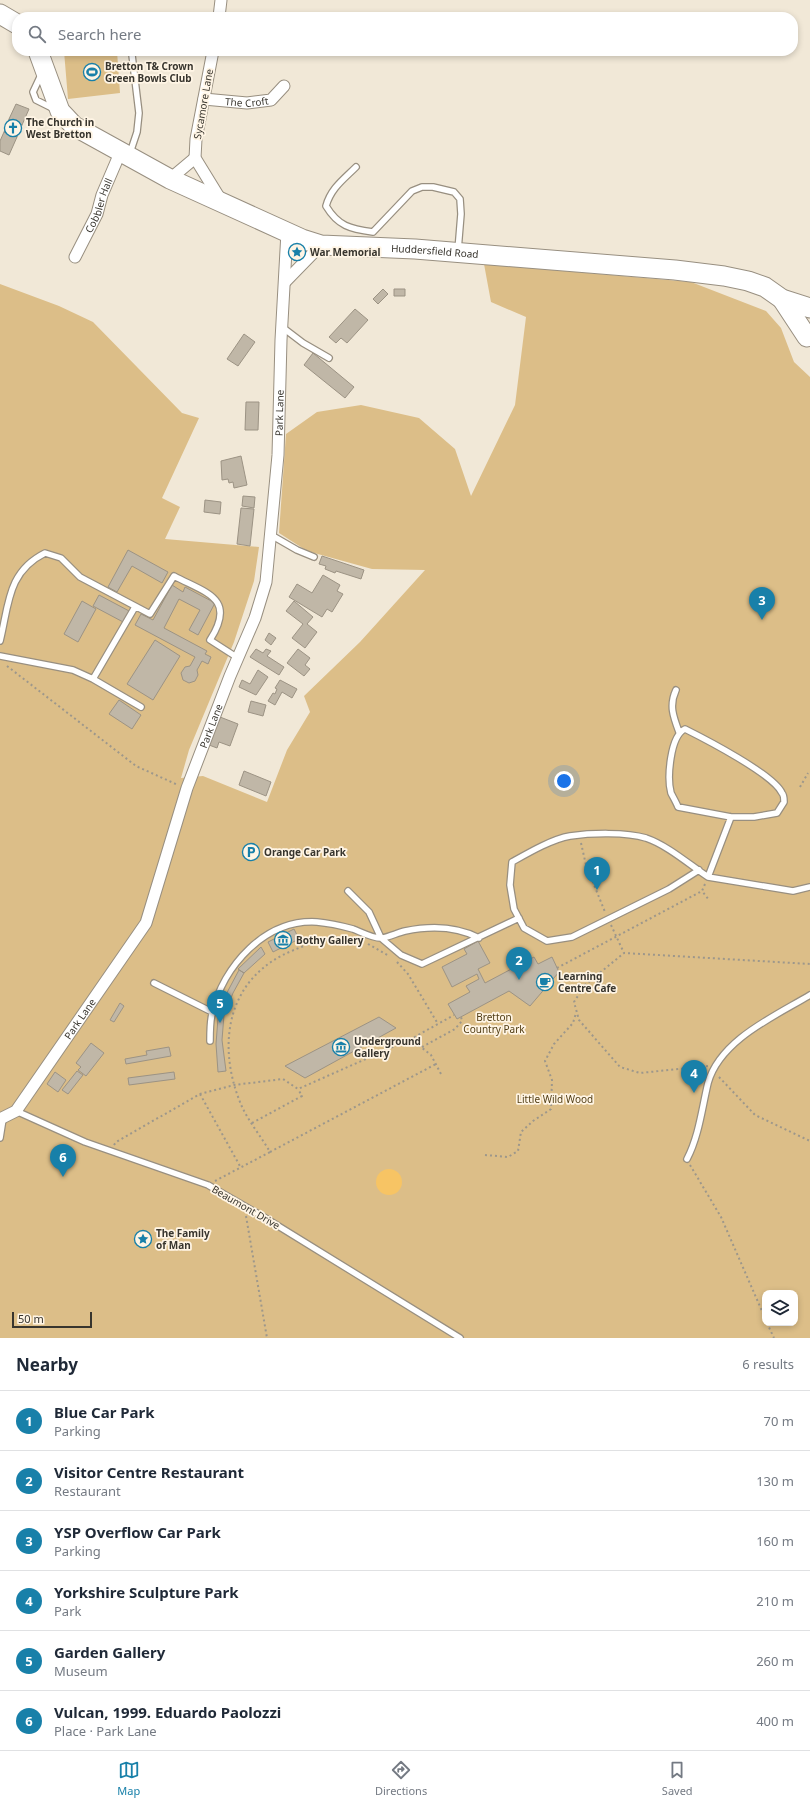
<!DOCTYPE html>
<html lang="en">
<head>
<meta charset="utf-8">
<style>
	:root { --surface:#fff; --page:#f6f6f7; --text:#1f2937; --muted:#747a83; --line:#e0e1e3; --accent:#1880a9 }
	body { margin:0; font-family:"Noto Sans",sans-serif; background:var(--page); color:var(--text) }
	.controls { position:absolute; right:12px; bottom:12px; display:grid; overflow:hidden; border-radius:8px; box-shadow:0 2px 6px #0003 }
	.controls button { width:36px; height:36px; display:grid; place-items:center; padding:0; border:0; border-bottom:1px solid var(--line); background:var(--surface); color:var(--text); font:20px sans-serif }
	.scale { position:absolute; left:12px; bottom:10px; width:80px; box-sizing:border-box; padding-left:4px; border:2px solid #38352e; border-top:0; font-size:11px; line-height:14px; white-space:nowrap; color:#38352e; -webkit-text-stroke:3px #fff5e5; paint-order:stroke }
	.you { position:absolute; left:564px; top:781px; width:14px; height:14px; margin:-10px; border:3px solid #fff; border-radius:50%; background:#1a73e8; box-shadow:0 0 0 6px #1a73e833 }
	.badge { display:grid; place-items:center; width:26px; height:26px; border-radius:50%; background:var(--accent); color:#fff; font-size:13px; font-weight:700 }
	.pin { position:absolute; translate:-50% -33px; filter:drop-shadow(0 1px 2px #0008) }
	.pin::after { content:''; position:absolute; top:21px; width:14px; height:12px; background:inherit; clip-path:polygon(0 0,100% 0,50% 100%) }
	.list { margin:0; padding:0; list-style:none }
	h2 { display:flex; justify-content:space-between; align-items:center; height:52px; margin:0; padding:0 16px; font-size:17px }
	h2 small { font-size:13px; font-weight:400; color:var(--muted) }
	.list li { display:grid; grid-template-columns:26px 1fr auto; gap:12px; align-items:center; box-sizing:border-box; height:60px; padding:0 16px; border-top:1px solid var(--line) }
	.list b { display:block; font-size:15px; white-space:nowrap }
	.list p { margin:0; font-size:13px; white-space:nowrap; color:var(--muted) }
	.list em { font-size:13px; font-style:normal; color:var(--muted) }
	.icon { flex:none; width:22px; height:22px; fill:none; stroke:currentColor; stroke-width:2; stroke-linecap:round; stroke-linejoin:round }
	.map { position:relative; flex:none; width:810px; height:1338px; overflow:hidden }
	.search { position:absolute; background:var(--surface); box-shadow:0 2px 6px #0003; left:12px; right:12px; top:12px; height:44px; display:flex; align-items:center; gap:10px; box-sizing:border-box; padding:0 14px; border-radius:16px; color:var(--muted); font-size:15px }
	.sheet { height:412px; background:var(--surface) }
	nav { display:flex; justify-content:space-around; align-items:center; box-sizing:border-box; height:56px; border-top:1px solid var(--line); background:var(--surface); font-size:11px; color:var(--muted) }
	nav a { display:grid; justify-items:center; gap:2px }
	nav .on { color:var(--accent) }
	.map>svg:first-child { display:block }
</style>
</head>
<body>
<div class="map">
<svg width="810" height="1338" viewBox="0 0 810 1338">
	<rect width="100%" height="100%" fill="#f1e8d7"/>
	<path fill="#dcbe88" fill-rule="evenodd" d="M64,51H117L120,93L68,99Z
		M484,264L691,282L766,311L781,328L794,362L810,377V1338H0V284L59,306L93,322L182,413L199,418L162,498L180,507L165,539L259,547L254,581L234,642L189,750L181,778L203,776L267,802L287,750L310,712L304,696L360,642L425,570L372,569L307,551L279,533L286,434L317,412L361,405L419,418L455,449L471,496L515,405L526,317L491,302ZM765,1293H795V1323H765Z"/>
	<path fill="#f7c464" d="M376 1182a13 13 0 1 1 26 0a13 13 0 1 1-26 0Z"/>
	<path fill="#c0b7a7" stroke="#9c9384" d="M16,104L29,109L22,125L9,119Z
		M9,119L22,125L17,137L4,132Z
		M4,132L17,137L9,155L0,151V141Z
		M383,289L388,294L378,304L373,299Z
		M394,289H405V296H394Z
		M355,309L368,320L347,343L341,338L336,343L329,337Z
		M244,334L255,342L238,366L227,359Z
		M313,353L354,387L345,398L304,365Z
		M246,402H259L258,430H245Z
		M241,456L247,485L234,488L233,482L229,483L228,479L222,480L221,461Z
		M243,496L255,497L254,508L242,506Z
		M205,500L221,502L220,514L204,512Z
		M241,508L254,509L250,546L237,544Z
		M128,550L168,572L162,583L132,566L117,592L108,587Z
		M322,556L364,570L361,579L336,571L335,573L325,569L326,566L319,564Z
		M323,575L340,585L337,591L343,594L332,612L327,609L322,617L289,597L297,584L312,593Z
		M172,585L183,592L185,587L215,603L198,635L189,630L200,610L179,599L164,628L207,651L205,654L211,657L208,664L202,661L197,670L198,675L195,681L189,683L183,680L181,673L185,667L190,666L195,657L135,625L141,614L153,620Z
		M99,595L131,612L125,623L93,606Z
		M82,601L96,609L78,642L64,634Z
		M294,601L313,617L307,624L317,632L305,648L292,638L303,624L286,611Z
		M269,633L276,638L271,645L265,640Z
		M155,640L180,656L153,700L127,684Z
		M256,649L263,653L266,649L271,651L267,656L284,667L279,675L250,657Z
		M298,649L310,658L305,665L310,669L304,676L287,663Z
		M258,670L268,677L256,695L239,687L242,680L250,684Z
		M280,680L297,689L292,698L282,692L275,705L268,701L273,693L275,694L277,689L275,688Z
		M119,700L141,715L132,729L109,714Z
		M251,701L266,705L263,716L248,712Z
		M220,717L238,724L230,746L219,742L217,748L209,745Z
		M244,771L271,782L266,796L239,785Z
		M294,929L299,939L273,952L268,942Z
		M478,941L490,963L478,969L485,983L534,957L538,964L552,957L559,972L530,1006L509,991L457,1019L448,1004L470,992L466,986L479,979L477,974L452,987L442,967L467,954L464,949Z
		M261,947L265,954L244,973L238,969Z
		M239,970L244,973L233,993L224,1015L222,1040L226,1071L218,1072L216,1044L218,1018L222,1002Z
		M120,1003L124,1006L114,1022L110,1020Z
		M379,1017L396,1028L305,1078L285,1066Z
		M91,1043L104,1053L86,1076L78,1070L81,1067L76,1063Z
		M169,1047L171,1056L126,1064L125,1059L147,1055L146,1051Z
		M77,1071L83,1075L68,1094L62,1090Z
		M55,1072L66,1080L58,1092L47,1084Z
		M174,1072L175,1079L129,1085L128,1078Z"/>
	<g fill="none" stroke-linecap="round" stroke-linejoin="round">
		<g stroke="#988f80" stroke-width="8">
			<path id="service" d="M41,75L33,92L36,100L54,109
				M130,153L137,132L139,113L132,55
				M356,167C344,179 331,188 326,206C338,226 350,229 373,232L412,191L422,187H433L454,192L460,199L461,214L458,250
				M282,327L303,343L329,358
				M271,535L297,550L314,557
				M0,641C9,605 7,572 45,553L61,558L80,577L150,614L174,576C206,593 237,598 210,640L238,658
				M0,656L73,670L93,679L141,707
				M93,679L135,607
				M676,690C669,705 673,716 679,732
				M685,729C705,739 773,774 782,793C784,795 784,799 784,802L777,813L754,817H731L678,807C676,802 673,797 671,793C667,778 670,736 685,729Z
				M699,870L669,889L572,937L547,941L524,928L514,909L510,885L512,862C528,853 552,839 570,836C591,833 626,832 646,838C667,845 690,865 708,877L793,891L810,887
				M708,877L731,817
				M348,891L369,912L381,938L401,955L422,964L519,918
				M154,983L212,1012
				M210,1041C210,1032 210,1022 212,1014C223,966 265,919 317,922C329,923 342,926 353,929C361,932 374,939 382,938C389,937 397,933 405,931C429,926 456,926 479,938
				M16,1111L85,1142L208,1185L262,1216L460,1338
				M0,1138L3,1119
				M687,1159C699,1136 702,1108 708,1083C720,1040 775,1016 810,995"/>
		</g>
		<g stroke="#988f80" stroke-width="13">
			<g id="minor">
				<path d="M219,17L221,0"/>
				<path d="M213,51L196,139L195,158L222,202"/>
				<path id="s1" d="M204,99L247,103L271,100L284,86"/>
				<path d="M170,179L195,158"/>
				<path id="s2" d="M75,257L97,214L102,195L120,153"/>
				<path d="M285,282L321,245"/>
				<path id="s3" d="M0,1119L16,1111L146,923L187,788L230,676L255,618L266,582L278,455L281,340L287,232"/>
			</g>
		</g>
		<g stroke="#988f80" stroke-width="21">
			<g id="trunk">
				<path d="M0,14L17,24"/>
				<path id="s4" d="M38,51L60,111L74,126L170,179L302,239L321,245L415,249L675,270L724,276L748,281L765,287L782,299L810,308"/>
				<path d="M782,299L807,337"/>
			</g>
		</g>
		<path stroke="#9d978b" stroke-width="2" stroke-dasharray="2 3" stroke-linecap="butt" d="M7,666L136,766L178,785
			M800,787L808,773
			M581,843L586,865L605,912
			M705,884L702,891L709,900
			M611,925L624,953
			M368,944L389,956
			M397,962L408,974L438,1024
			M557,968L702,891
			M411,1039L431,1055L441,1074
			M422,1047L455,1029L462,1021L461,1017
			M708,1066L640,1073L620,1067L579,1020L574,1002L585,985L624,953L810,964
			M719,1077L755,1115L810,1141
			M200,1094L241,1168
			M252,1123L302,1096L298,1089
			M114,1145L116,1142L200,1094L234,1085L283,1079L298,1089L411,1039L454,1015
			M270,1152L436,1064
			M485,1155L508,1157L518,1151L521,1132L533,1121L551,1109L552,1080L545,1061L554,1044L573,1023L576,1013
			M690,1165L721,1217L765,1318
			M215,1181L270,1152C261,1136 247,1120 240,1102C216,1042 228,976 294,950C313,942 336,933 356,940
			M246,1216L267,1338
			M767,1323L774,1338"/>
		<use href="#service" stroke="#fff" stroke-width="5.5"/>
		<use href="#minor" stroke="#fff" stroke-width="11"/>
		<use href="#trunk" stroke="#fff" stroke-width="19"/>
	</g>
	<defs>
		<g id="stadium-ring" transform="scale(0.9)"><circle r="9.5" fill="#fff5e5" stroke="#1880a9" stroke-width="1.5"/><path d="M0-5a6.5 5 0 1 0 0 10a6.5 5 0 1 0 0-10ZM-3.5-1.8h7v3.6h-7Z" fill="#1880a9"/></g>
		<g id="church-ring" transform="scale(0.9)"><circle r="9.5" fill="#fff5e5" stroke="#1880a9" stroke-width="1.5"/><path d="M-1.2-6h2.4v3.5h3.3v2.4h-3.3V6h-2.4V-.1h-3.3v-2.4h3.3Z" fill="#1880a9"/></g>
		<g id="sight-ring" transform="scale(0.9)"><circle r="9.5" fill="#fff5e5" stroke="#1880a9" stroke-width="1.5"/><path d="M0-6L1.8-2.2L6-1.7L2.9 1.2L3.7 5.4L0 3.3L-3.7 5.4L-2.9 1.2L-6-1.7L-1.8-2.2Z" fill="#1880a9"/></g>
		<g id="parking-ring" transform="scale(0.9)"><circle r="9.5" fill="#fff5e5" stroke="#1880a9" stroke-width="1.5"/><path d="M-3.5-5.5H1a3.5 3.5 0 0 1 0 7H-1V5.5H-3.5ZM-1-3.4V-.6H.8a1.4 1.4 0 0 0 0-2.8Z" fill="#1880a9"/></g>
		<g id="museum-ring" transform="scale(0.9)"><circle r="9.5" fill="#fff5e5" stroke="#1880a9" stroke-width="1.5"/><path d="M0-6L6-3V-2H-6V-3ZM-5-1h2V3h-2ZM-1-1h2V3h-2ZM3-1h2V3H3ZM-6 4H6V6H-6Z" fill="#1880a9"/></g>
		<g id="cafe-ring" transform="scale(0.9)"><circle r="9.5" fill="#fff5e5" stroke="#1880a9" stroke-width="1.5"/><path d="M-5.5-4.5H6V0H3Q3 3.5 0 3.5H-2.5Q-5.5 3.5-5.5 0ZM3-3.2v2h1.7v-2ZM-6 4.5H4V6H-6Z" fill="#1880a9"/></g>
	</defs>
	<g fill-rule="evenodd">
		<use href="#stadium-ring" x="92" y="72"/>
		<use href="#church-ring" x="13" y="128"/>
		<use href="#sight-ring" x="297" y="252"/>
		<use href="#parking-ring" x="251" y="852"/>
		<use href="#museum-ring" x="283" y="940"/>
		<use href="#cafe-ring" x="545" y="982"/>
		<use href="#museum-ring" x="341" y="1047"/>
		<use href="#sight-ring" x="143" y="1239"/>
	</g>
	<g text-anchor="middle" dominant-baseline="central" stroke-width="3.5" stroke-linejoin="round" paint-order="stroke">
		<g font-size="10" font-weight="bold" fill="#38352e" stroke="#fff5e5" text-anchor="start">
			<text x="105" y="66">Bretton T&amp; Crown<tspan x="105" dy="12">Green Bowls Club</tspan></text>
			<text x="26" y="122">The Church in<tspan x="26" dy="12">West Bretton</tspan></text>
			<text x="310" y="252">War Memorial</text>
			<text x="264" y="852">Orange Car Park</text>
			<text x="296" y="940">Bothy Gallery</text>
			<text x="558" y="976">Learning<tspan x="558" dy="12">Centre Cafe</tspan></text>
			<text x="354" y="1041">Underground<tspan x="354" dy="12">Gallery</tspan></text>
			<text x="156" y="1233">The Family<tspan x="156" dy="12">of Man</tspan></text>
		</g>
		<g font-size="10" fill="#38352e" stroke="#fff5e5">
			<text stroke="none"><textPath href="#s1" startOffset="43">The Croft</textPath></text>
			<text transform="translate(203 104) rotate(-80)">Sycamore Lane</text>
			<text stroke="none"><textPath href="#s2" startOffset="57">Cobbler Hall</textPath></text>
			<text stroke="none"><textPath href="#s4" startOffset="473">Huddersfield Road</textPath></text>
			<text stroke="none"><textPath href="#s3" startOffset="778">Park Lane</textPath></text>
			<text stroke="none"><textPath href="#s3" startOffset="454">Park Lane</textPath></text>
			<text stroke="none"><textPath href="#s3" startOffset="130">Park Lane</textPath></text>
			<text transform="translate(246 1207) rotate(30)">Beaumont Drive</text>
		</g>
		<g font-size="10" fill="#513d14" stroke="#fff5e5">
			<text x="494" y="1017">Bretton<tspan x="494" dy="12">Country Park</tspan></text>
			<text x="555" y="1099">Little Wild Wood</text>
		</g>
	</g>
</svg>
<div class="controls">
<button><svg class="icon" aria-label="layers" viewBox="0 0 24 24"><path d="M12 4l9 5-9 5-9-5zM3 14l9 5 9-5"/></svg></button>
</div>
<div class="scale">50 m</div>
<div class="you"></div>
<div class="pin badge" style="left:597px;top:890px">1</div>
<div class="pin badge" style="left:519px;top:980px">2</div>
<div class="pin badge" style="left:762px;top:620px">3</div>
<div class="pin badge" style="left:694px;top:1093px">4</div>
<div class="pin badge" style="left:220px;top:1023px">5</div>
<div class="pin badge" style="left:63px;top:1177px">6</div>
<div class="search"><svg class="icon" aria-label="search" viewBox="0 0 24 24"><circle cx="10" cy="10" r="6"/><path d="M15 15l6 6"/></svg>Search here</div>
</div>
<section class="sheet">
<h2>Nearby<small>6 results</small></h2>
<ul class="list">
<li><span class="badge">1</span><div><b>Blue Car Park</b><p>Parking</p></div><em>70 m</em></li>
<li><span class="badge">2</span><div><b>Visitor Centre Restaurant</b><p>Restaurant</p></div><em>130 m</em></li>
<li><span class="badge">3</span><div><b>YSP Overflow Car Park</b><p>Parking</p></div><em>160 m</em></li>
<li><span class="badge">4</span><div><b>Yorkshire Sculpture Park</b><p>Park</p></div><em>210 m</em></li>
<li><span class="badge">5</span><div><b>Garden Gallery</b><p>Museum</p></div><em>260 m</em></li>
<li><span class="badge">6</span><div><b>Vulcan, 1999. Eduardo Paolozzi</b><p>Place · Park Lane</p></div><em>400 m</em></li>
</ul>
</section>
<nav>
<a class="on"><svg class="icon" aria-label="map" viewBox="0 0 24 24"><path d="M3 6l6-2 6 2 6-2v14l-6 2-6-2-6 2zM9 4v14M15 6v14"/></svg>Map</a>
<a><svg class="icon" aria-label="directions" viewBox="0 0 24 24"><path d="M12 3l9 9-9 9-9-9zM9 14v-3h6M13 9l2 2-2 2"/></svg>Directions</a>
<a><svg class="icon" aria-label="saved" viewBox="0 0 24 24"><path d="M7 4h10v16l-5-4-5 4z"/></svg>Saved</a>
</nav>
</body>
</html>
